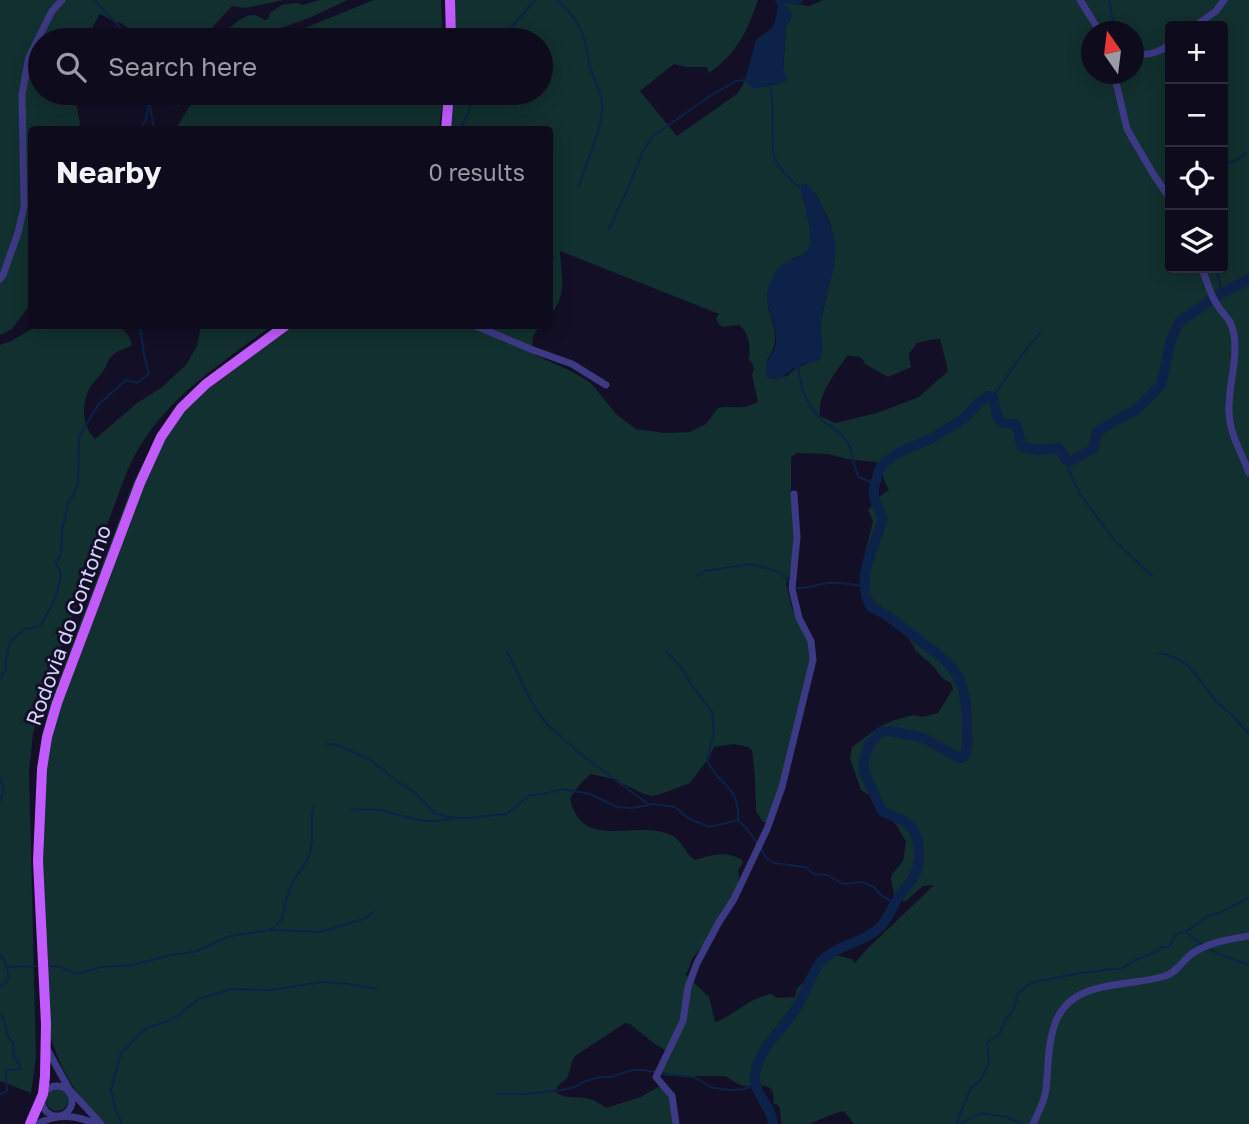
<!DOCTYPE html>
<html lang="en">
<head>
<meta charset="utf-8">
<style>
	:root { --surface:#0e0b1c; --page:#1c1929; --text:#f1f3f6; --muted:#9b9ba3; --line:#2e2b3b }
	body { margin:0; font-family:"Golos Text",sans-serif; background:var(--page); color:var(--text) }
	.controls { position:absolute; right:21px; top:21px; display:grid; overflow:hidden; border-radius:7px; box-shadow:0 4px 18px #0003 }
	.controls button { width:63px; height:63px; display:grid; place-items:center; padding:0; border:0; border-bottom:2px solid var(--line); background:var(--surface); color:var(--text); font:35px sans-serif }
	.compass { position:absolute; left:1081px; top:21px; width:63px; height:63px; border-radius:50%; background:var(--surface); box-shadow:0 4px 18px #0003; rotate:346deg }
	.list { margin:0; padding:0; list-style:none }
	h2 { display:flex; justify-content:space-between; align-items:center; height:91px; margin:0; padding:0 28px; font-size:30px }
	h2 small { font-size:23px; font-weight:400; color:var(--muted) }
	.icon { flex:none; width:38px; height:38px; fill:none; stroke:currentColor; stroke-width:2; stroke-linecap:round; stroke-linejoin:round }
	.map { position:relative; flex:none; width:1249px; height:1124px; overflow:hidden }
	.search { position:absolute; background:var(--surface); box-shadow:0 4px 18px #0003; left:28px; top:28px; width:525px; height:77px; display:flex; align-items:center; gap:18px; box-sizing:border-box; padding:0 24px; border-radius:38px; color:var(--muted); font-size:26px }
	.panel { position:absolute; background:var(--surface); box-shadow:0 4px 18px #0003; left:28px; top:126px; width:525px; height:203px; border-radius:7px }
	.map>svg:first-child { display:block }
</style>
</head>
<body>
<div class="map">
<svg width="1249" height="1124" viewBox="0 0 1249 1124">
	<rect width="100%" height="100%" fill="#130f26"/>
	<path fill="#12302f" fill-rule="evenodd" d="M0,0H284L245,8L232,6L201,40H146L121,23L113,21L100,14L92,28L77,40H40V93H74L81,129L32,130L31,303L12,329L0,335Z
		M319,0H348L309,18L278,29L256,40H212C226,35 239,14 254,15C256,15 263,19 265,20L268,19L270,13L282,5L296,3L303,5Z
		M374,0H441L443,40H275Z
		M452,0H758C747,32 737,53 709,73L707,67H686L674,64L640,91L677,136L737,94L743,85L746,76V82L763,87L778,84L783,71L786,27L791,18L782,2L809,6L823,0H1249V1124H854L844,1111L836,1113L809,1124H782C779,1118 782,1111 778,1105L774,1104C773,1100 774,1096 773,1093C769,1080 750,1089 741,1085C735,1083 731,1079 725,1076H665L659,1065L667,1051L656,1045L630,1024L625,1023L575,1056C570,1062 571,1071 567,1078C562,1083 558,1084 555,1091C566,1101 577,1095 590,1099C596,1101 601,1104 606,1108L641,1097L663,1084L671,1097L676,1124H104C77,1096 64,1077 51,1039L39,793C40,761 42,731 51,700L133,483L148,454L174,419L201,394L293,326H540C531,336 531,343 535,355L571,371L591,383L616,414L636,429L664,433L690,432L706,424L718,408C735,405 741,411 758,402L752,375C755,369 754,364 749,360C751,348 749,332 739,325L722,327L718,323L716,318L719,314L560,251C561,276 568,294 550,315V130L451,129L455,93H541V40H454ZM1170,26H1223V268H1170ZM1092,32H1134V74H1092ZM801,186L816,194L830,223L834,239L835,255L822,317L820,335L822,353L806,364L797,367L787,376L771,379L767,360C781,339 774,329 768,307L793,258C798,257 805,255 808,250C816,233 802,203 801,186ZM935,339H940L948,371L919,397L877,413L835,423L820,416C817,394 836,372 848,355L862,358L865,364L888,377L911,367L909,354L917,343ZM797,453L828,454L847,459L875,462L886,466C880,474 884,481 889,490L880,496L868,510L873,521L861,569L860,579C868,586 867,594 873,602L901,625L916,651L934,667L942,678L951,683L953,689L938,713L922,717L914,715L894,720L879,727L852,747L850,759L861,790L869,795L897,826L906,842L903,861L892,874L891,879L895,898L900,901H906L923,886L934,885L868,948L855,963L852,959C841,957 833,952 822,956L816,973L797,988L795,997L777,998L771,994C746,999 736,1015 715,1022L709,997L685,974L688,971L692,959L711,936L738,887L739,877L738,870L743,863L742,860C726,850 711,855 695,860C686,855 683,842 673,836C638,817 581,854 570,798L581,783L591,774L613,779L644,794L652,796L661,794L690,783L708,759L714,747L734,744L748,747L752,750L755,778L756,811L763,822H765L770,818L812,670L809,643L792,608L786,584L793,563V542L796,510L791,491V457Z
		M150,93H189L179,106C169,104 157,100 150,93Z
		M203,93H444L439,129H176L189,107Z
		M37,326H120V328C127,332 130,338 132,345C126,349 122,349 117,352C109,356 108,363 104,370C100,376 94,381 90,387C81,404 82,426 95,439L137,403L161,388L186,365L197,346L201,326H271C213,370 160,400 128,469L42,697L33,734L29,771L36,1057L31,1093L0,1081V345L11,341Z
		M46 1100a11 11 0 1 1 22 0a11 11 0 1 1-22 0Z"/>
	<path fill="#0c2248" d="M774,0H803L800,5L783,3L792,12L791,18L786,27L783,70L788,81L754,89L746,82V76L756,40L772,28L775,22L778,5Z
		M802,184H807C815,192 820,201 824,211C830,225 836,238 835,253C835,274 825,296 822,317C820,331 824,347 820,360C813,362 804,363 798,366C785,372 784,383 767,377C763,357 774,358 776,342C778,324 763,308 768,289C771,279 776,268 785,263C792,258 804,258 808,249C815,235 804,206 801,191V185Z"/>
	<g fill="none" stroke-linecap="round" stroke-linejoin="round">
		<path stroke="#0c2248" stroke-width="2" d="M94,0L132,40
			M557,0C565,7 573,15 578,25C586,38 587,52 590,67C595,82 604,97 602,114C599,138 585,163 579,187
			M1109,0L1115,32
			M500,40L535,0
			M1121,74L1123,82
			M769,83L772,97L773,152C777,168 789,178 801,189
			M148,93L154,130
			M140,130L146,119L149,100
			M459,130L467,116L475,93
			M1223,166L1242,157L1246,153
			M609,229L630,184L643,151L653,136L710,96L736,81L748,80
			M550,264L555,258
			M1214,268C1220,277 1223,286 1217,296
			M798,367C801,390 807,409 827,424C835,430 842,432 847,441C854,452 852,466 859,477L875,484
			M993,397L1020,357L1040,333
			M1067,461L1068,469L1080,494L1115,541L1152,576
			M696,576L705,571L751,564L776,571L783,575L789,582
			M795,588C807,589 818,584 829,583C841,582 852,585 864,586
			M507,651L530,699L538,713L549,726L578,752L648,804
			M666,651L682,668L691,684L712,712L714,733L707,759C717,786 740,784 738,820L746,828L758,844
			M1157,653C1189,657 1196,676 1214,699C1220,706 1228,711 1234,717C1239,723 1244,729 1249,734
			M0,679L6,669L5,664L10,642L23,630L39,626L42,623L55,599L61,577L60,571L55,562L59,558L61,553L62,532L68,502L73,496L78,483L79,440L80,435L98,405L110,394L126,380L137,383L149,374L144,355L140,326
			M326,744L337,745L371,760L399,783L414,792L435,813L448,817L465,818L507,814L530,795L544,794L562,789L590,794L617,807L632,808L653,804L675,807L688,818L709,827L738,820
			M0,778L4,790L0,801
			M350,810C359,810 369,808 379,810C404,815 426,827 452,818
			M761,849L766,858L774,863L805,867L814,874L827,875L843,884L862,882L874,887L882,896L895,903
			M270,930L282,920C284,907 287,894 293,882C299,871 307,865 310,853C314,838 310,822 313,807
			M1186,932L1204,946
			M1209,949L1221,955L1249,965
			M0,954C5,961 10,972 8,981L0,987
			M49,966L60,967L77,974L101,967L133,965L170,955L194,952L230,936L270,930L320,932L363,919L369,916L373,911
			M6,967L40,966
			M0,1014L4,1020L8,1037L13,1043L14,1058L19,1063L20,1069L7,1070L6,1073L7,1091L0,1095
			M662,1074L694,1077L713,1088L732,1090L745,1089L756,1083
			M497,1094H527L562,1090L575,1087L583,1082L600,1077H611L632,1070H643L656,1072
			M122,1124L116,1111L111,1090L121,1053L147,1028L168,1021L180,1014L198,999L232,989L271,990L323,982L348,984L376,989
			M956,1124L971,1088L980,1081L989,1063L987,1042L999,1035L1005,1020L1013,1011L1018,993L1031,983L1075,974L1111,969H1121L1133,961L1156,952L1162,947H1169L1176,934L1189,930L1206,917L1219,913L1249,898
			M959,1124L982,1113L1007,1117L1022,1124"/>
		<path stroke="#0c2248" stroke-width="10" d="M773,1124C772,1106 752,1092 755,1074C760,1044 786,1028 800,1002C806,991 814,968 822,960C838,945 862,943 878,929C888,921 891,908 898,898C903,890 910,884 914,876C921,864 921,842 913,830C907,819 892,817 882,811L865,774L863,765L869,744L881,732L891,731L924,738L959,758L964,757C969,748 967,736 967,725C967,671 951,664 911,634C898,624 887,613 871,607C854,579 875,546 883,519L874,498V488L879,470L884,463L898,453L932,438L965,418L979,402L988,396L993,397L998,419L1002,423L1016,424L1022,447L1039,450L1059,448L1067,461H1071L1094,448L1096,434L1097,432L1120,418L1136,410L1161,385L1171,340L1180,321L1217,296L1249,279"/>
		<path stroke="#3d3a85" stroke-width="7" d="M1080,0L1100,32
			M1195,26L1216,11L1224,0
			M1134,54C1148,56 1159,53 1170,44
			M1114,74L1127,129L1152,172L1170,199
			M1201,268C1207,279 1209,292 1216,303C1224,317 1231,317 1234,335C1238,361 1228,386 1229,411C1229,434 1242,453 1249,473
			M0,279L3,275L18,233L24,207L22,94L29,57L52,11L62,0
			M476,326L533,350L572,364L606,385
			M47,1049L69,1089L101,1124
			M42 1101a15 15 0 1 1 30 0a15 15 0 1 1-30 0Z
			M37,1124C58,1113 75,1115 96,1124
			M676,1124L672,1096L656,1077L683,1021L688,987L697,963L719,922L734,899L767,829L782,787L813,660L811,641L799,618L792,589L797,537L794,494
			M1033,1124C1038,1113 1045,1101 1046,1089C1050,1053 1045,1008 1086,992C1111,982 1139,984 1165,976C1177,973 1183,959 1193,953C1210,942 1230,939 1249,936"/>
		<path stroke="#c25bff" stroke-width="10" d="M450,0L451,40
			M446,130L449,93
			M30,1124L43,1094L45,1076L46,1024L38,861L42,769L47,737L57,703L140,483L161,437L181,408L206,384L285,326"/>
	</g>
	<g text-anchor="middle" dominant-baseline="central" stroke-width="6" stroke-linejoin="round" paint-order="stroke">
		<g font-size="21" fill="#d9d4ff" stroke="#130f26">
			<text transform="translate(68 625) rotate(-70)">Rodovia do Contorno</text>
		</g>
	</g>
</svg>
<div class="controls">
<button>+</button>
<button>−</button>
<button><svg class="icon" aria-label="locate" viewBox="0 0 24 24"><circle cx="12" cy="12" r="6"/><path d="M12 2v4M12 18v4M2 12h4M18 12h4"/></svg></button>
<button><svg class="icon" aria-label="layers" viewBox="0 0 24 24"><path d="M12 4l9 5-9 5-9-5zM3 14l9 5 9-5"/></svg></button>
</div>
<svg class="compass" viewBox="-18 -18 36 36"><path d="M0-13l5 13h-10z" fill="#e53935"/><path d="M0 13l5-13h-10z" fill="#9b9ba3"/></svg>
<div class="search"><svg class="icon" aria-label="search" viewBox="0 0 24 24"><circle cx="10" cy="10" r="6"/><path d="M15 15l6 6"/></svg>Search here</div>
<section class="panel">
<h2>Nearby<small>0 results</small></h2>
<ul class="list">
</ul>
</section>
</div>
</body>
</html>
